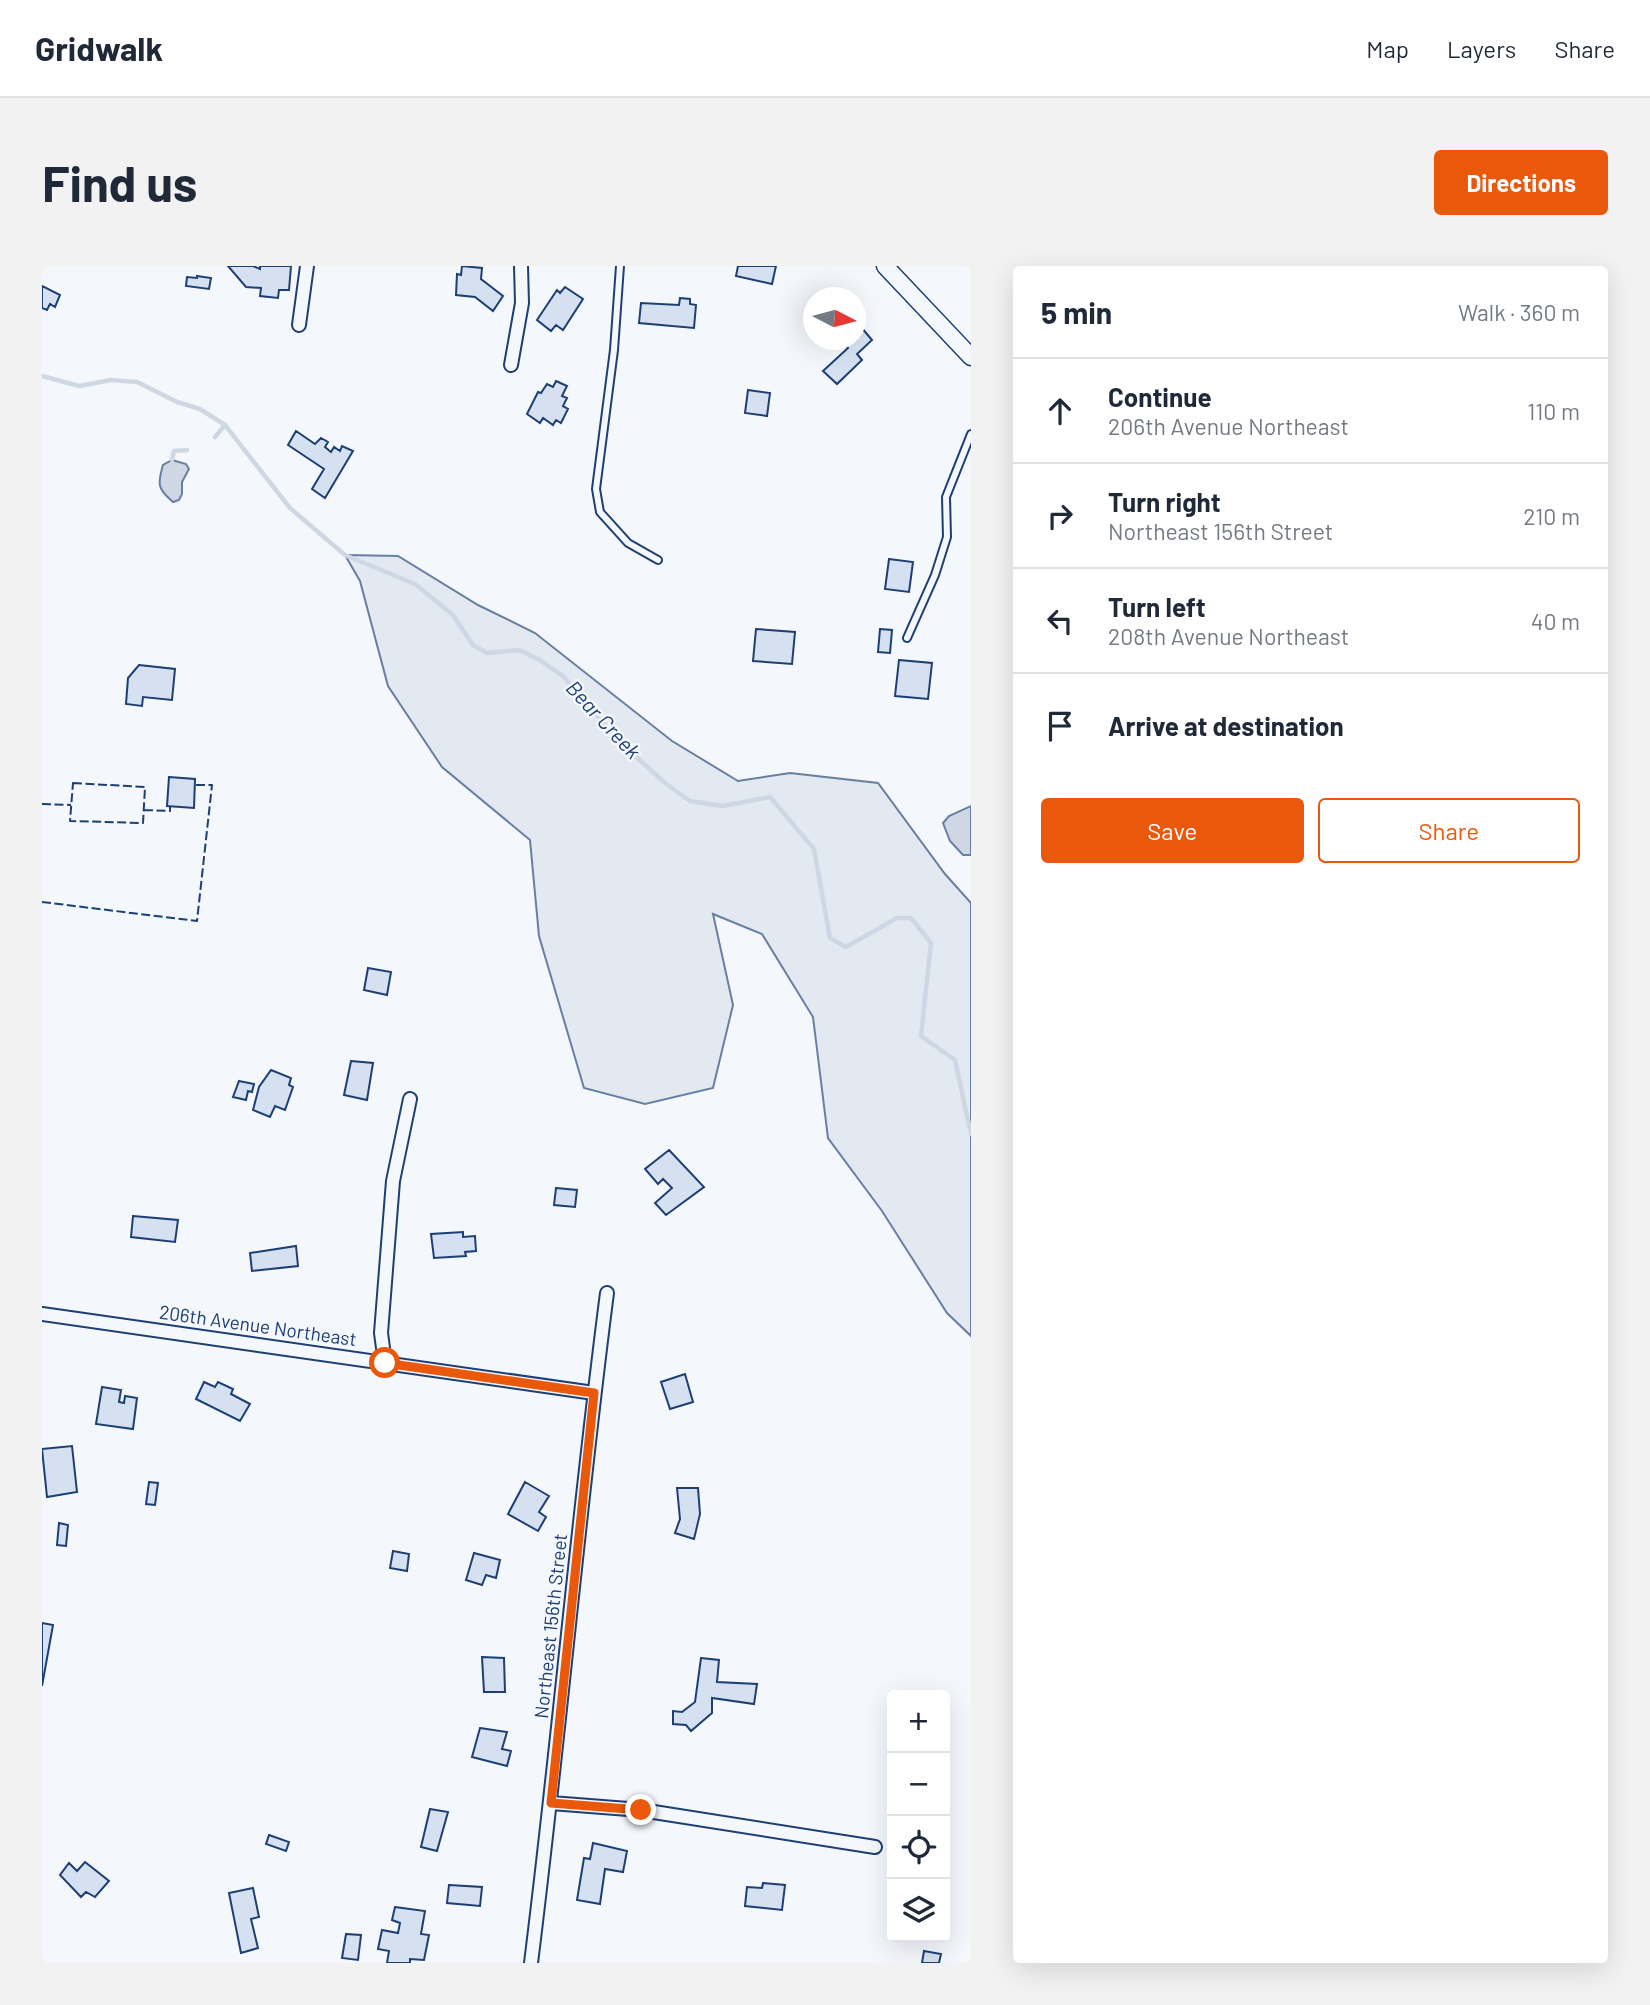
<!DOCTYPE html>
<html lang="en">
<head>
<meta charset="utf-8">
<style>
	:root { --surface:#fff; --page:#f2f2f3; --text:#1f2937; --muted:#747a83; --line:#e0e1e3; --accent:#ea580c }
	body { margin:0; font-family:Barlow,sans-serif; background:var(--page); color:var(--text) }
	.controls { position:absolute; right:21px; bottom:21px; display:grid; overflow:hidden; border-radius:7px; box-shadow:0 7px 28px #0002 }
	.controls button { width:63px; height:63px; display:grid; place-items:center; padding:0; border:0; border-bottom:2px solid var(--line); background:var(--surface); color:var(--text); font:35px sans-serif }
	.compass { position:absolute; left:761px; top:21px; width:63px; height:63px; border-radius:50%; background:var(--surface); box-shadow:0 7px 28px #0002; rotate:96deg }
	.stop { position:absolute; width:21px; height:21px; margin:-16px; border:5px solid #ea580c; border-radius:50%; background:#fff }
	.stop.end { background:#ea580c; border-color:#fff; box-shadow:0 2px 7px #0008 }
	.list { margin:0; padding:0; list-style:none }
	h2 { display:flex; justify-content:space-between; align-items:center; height:91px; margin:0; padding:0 28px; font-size:30px }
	h2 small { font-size:23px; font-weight:400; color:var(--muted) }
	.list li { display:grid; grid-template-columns:46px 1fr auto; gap:21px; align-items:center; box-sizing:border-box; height:105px; padding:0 28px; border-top:2px solid var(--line) }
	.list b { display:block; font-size:26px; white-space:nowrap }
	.list p { margin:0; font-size:23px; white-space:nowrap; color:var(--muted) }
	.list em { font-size:23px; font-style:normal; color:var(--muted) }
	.actions { display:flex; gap:14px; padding:21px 28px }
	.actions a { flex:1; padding:16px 0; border:2px solid var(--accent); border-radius:7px; text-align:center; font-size:24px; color:var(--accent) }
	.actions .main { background:var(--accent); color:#fff }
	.icon { flex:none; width:38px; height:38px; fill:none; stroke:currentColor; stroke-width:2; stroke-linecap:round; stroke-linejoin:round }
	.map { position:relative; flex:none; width:929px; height:1697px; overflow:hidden; border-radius:7px }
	header { display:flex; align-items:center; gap:42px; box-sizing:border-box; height:98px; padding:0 35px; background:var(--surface); border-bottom:2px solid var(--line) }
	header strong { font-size:33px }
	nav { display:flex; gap:38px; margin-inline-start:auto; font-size:24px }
	.intro { display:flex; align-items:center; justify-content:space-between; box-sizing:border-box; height:168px; padding:0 42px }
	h1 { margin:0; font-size:49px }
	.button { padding:18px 32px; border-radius:7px; background:var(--accent); color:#fff; font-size:24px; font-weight:700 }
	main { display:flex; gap:42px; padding:0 42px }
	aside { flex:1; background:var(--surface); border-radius:7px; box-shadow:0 7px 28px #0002 }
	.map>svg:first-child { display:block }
</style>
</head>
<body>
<header>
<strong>Gridwalk</strong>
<nav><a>Map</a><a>Layers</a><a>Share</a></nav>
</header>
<div class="intro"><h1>Find us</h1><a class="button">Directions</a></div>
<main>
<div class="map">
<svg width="929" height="1697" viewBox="0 0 929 1697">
	<rect width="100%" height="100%" fill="#f4f7fb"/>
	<path fill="#e3e9f0" stroke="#687fa3" stroke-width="2" d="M303,289L356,290L436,339L493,367L630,475L696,515L748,507L836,517L903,608L929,637V1070L905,1047L840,945L786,872L771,751L720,668L671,648L691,739L671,822L603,838L542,822L497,670L488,574L400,501L346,420L318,315Z"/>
	<path fill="#cfd7e4" stroke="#687fa3" stroke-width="2" d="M130,194L144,198L147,203L140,216V228L137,234L131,236C116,223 115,219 121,199Z
		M929,540V589H921L908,575L901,557L907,550Z"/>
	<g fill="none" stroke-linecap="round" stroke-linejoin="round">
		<path stroke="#cfd7e4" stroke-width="4.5" d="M0,110L37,120L69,114L95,116L135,136L158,143L183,159L248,242L303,289L373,318L411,349L431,379L445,387L477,384L496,393L521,410L580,478L623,517L648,535L681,540L728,531L772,583L788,672L804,681L855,652H869L889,677L879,770L913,794L929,868
			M173,171L183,159
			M130,194L132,185L145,184"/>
	</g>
	<path fill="#d5e0f0" stroke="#1d3f73" stroke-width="2" d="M186,0H211L218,3V0H249L247,24H237L236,32L218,30L219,22L204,21Z
		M420,0L440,2L439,13L461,30L451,45L433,31L414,29L415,8L419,9Z
		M696,0H734L730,18L694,10Z
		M155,10L169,12L167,23L144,20L145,11L155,12Z
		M0,20L18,29L13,41L8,38L5,44L0,42Z
		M523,21L541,33L521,64L514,59L509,65L495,54L515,24L518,27Z
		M638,32L648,33V38L654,39L652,62L597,57L599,37L637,39Z
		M819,61L830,74L815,88L820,94L795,118L781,105L806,82L802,78L806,74H814V67Z
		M514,115L525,120L520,130L525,132L521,140L526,143L519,157L514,154L511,159L501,152L498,157L485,148L496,126L499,127L505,118L511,121Z
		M706,124L728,127L725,150L703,147Z
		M254,165L273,178L279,172L286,176L283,181L289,186L292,181L298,185L300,180L311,185L283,232L270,223L282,203L246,179Z
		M847,293L871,296L867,326L843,323Z
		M714,363L753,366L750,398L711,395Z
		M838,363L850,364L848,387L836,386Z
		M857,394L890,397L886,433L853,430Z
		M97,399L133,403L130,434L101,431L100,440L84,438L86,412Z
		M127,511L153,513L152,542L125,540Z
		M326,702L349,706L345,729L322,724Z
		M309,795L331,797L325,834L302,829Z
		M229,804L249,812L247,819L251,821L243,844L233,840L228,851L211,844L217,821Z
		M197,815L212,818L210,826L206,825L204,834L191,831Z
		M627,884L662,921L624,949L613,937L630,922L621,913L616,918L603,903Z
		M514,922L535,924L533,941L512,939Z
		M91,950L136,954L133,976L89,971Z
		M421,966V971L433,970L434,985L423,986L424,990L392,992L389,968Z
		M254,980L256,1000L210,1005L208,987Z
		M643,1108L651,1136L628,1143L619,1116Z
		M162,1116L173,1121L176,1116L191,1123L189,1128L208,1138L198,1155L154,1133Z
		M60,1121L79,1124L77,1136L82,1137L83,1130L95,1132L91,1163L54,1158Z
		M30,1180L35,1226L5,1231L0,1183Z
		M107,1216L116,1217L113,1239L104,1238Z
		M483,1216L507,1230L497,1246L504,1251L496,1265L466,1248Z
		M635,1222H656L658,1248L652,1273L633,1267L638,1253Z
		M17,1257L26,1259L24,1280L15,1279Z
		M351,1285L367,1288L365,1305L348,1302Z
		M432,1287L458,1294L454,1312L444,1309L440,1319L424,1314Z
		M0,1357L11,1359L0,1420Z
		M440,1391L462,1392L463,1426H442Z
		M659,1392L677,1394L675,1416L715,1418L712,1438L670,1432V1447L649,1465L644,1459L631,1458V1445L640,1446L653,1436Z
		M438,1462L465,1466L460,1483L469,1485L465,1500L430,1491Z
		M388,1543L406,1546L395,1585L379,1581Z
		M227,1569L247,1576L244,1585L224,1578Z
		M551,1577L585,1585L581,1606L563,1603L558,1638L535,1634L542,1592L548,1593Z
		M43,1596L67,1615L53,1631L44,1626L39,1631L18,1609L27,1597L35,1605Z
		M721,1617L743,1619L740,1644L703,1640L705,1621L720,1622Z
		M407,1619L440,1621L438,1640L405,1637Z
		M211,1622L217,1651L209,1653L216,1682L199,1687L187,1627Z
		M353,1641L383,1645L379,1668L387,1669L382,1694L368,1693V1697H345L347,1685L336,1683L340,1664L356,1667L358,1657L350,1654Z
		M304,1668L319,1669L316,1694L300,1692Z
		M882,1685L899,1688L897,1697H880Z"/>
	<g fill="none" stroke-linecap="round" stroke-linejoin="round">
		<g stroke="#1d3f73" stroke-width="10">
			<path id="service" d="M578,0L572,84L554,223L558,246L586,277L616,294
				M865,372L893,309L905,271L904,231L929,168"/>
		</g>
		<g stroke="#1d3f73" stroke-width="16">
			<path id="minor" d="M257,59L265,0
				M469,99L480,37L479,0
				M0,1048L552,1127
				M343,1097L339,1067L351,915L368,833
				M509,1537L599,1544L833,1581
				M489,1697C517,1474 536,1250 565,1027"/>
		</g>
		<g stroke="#1d3f73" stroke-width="19">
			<path id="tertiary" d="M843,0L929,91"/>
		</g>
		<use href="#service" stroke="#f4f7fb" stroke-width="6"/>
		<use href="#minor" stroke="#f4f7fb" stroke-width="12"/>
		<use href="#tertiary" stroke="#f4f7fb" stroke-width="16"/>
		<path stroke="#1d3f73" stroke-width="2" stroke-dasharray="9 3.5" stroke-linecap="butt" d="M31,517L103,521L101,557L28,555Z
			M0,538L29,539
			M102,544L128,545V541
			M0,636L155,655L170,519H153"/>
	</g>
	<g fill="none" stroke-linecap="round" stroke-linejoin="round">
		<path stroke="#ea580c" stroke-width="9" d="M343,1097L552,1127L509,1537L599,1544"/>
	</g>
	<g text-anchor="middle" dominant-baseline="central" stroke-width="5" stroke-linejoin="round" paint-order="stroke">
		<g font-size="19" fill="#1d3f73" stroke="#f4f7fb">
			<text transform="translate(216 1059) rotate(8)">206th Avenue Northeast</text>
			<text transform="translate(508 1360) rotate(-84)">Northeast 156th Street</text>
		</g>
		<g font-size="21" font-style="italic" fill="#1d3f73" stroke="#f4f7fb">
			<text transform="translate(562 453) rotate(47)">Bear Creek</text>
		</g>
	</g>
</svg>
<div class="controls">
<button>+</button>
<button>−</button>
<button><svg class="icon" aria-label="locate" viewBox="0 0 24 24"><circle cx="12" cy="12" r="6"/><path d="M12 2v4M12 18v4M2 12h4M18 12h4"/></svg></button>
<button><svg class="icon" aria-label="layers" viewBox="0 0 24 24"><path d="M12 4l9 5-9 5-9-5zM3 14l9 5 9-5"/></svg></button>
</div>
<svg class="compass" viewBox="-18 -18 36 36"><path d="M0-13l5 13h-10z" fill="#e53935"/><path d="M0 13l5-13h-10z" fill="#747a83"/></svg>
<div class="stop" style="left:343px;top:1097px"></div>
<div class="stop end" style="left:599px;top:1544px"></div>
</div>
<aside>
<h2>5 min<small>Walk · 360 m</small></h2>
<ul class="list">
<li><svg class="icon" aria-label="ahead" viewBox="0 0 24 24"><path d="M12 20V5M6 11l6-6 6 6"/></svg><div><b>Continue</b><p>206th Avenue Northeast</p></div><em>110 m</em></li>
<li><svg class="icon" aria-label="right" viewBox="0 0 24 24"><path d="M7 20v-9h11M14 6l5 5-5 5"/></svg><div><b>Turn right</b><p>Northeast 156th Street</p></div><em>210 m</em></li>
<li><svg class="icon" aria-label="left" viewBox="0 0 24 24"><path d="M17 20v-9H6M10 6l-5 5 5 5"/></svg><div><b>Turn left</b><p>208th Avenue Northeast</p></div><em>40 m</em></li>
<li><svg class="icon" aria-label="arrive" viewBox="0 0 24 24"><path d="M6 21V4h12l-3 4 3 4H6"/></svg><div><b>Arrive at destination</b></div></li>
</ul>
<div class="actions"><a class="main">Save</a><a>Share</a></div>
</aside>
</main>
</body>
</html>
